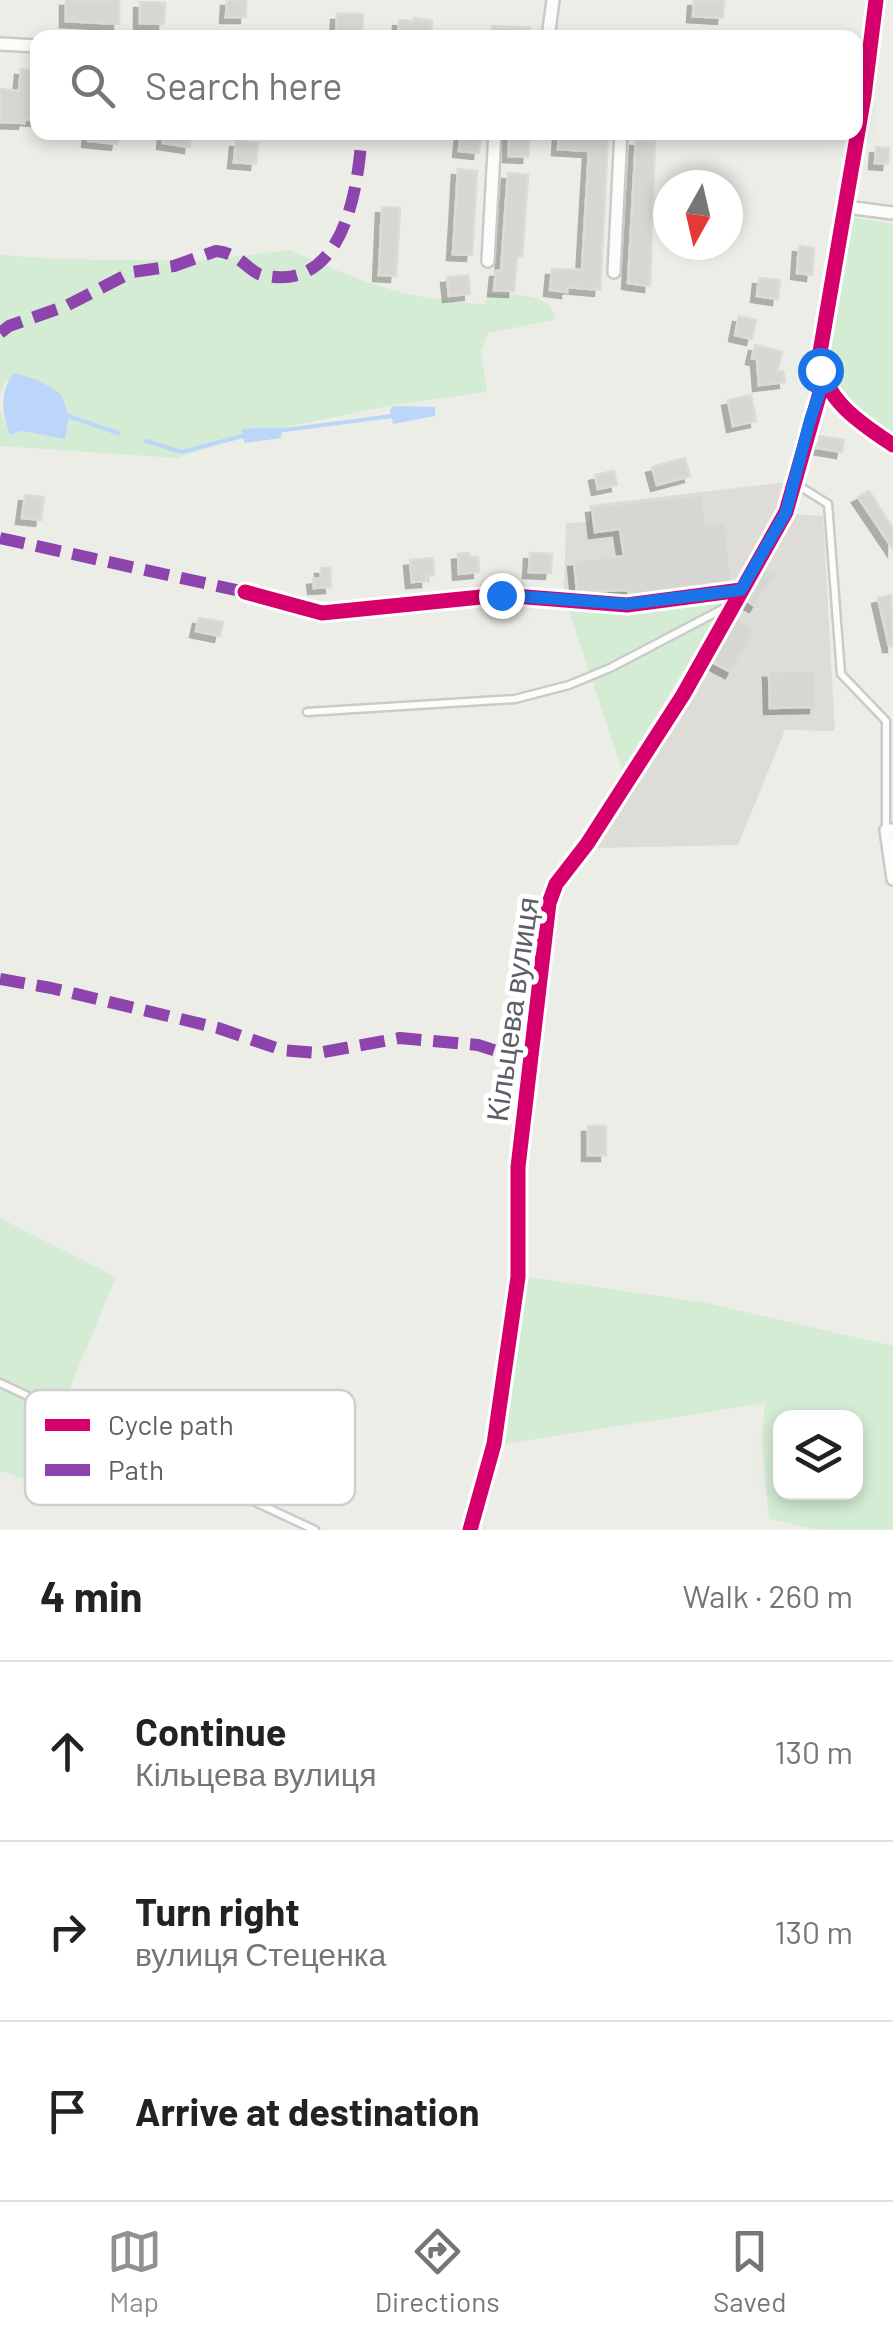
<!DOCTYPE html>
<html lang="en">
<head>
<meta charset="utf-8">
<style>
	:root { --surface:#fff; --page:#f2f2f2; --text:#222; --muted:#767676; --line:#e0e0e0; --accent:#8f9193 }
	body { margin:0; font-family:Barlow,sans-serif; background:var(--page); color:var(--text) }
	.controls { position:absolute; right:30px; bottom:30px; display:grid; overflow:hidden; border-radius:20px; box-shadow:0 5px 15px #0003 }
	.controls button { width:90px; height:90px; display:grid; place-items:center; padding:0; border:0; border-bottom:2px solid var(--line); background:var(--surface); color:var(--text); font:50px sans-serif }
	.compass { position:absolute; left:653px; top:170px; width:90px; height:90px; border-radius:50%; background:var(--surface); box-shadow:0 5px 15px #0003; rotate:188deg }
	.stop { position:absolute; width:30px; height:30px; margin:-22px; border:8px solid #1a73e8; border-radius:50%; background:#fff }
	.stop.end { background:#1a73e8; border-color:#fff; box-shadow:0 2px 10px #0008 }
	.list { margin:0; padding:0; list-style:none }
	h2 { display:flex; justify-content:space-between; align-items:center; height:130px; margin:0; padding:0 40px; font-size:42px }
	h2 small { font-size:32px; font-weight:400; color:var(--muted) }
	.list li { display:grid; grid-template-columns:65px 1fr auto; gap:30px; align-items:center; box-sizing:border-box; height:180px; padding:0 40px; border-top:2px solid var(--line) }
	.list b { display:block; font-size:38px; white-space:nowrap }
	.list p { margin:0; font-size:32px; white-space:nowrap; color:var(--muted) }
	.list em { font-size:32px; font-style:normal; color:var(--muted) }
	.icon { flex:none; width:55px; height:55px; fill:none; stroke:currentColor; stroke-width:2; stroke-linecap:round; stroke-linejoin:round }
	.map { position:relative; flex:none; width:893px; height:1530px; overflow:hidden }
	.search { position:absolute; background:var(--surface); box-shadow:0 5px 15px #0003; left:30px; right:30px; top:30px; height:110px; display:flex; align-items:center; gap:25px; box-sizing:border-box; padding:0 35px; border-radius:20px; color:var(--muted); font-size:38px }
	.sheet { height:670px; background:var(--surface) }
	nav { display:flex; justify-content:space-around; align-items:center; box-sizing:border-box; height:140px; border-top:2px solid var(--line); background:var(--surface); font-size:28px; color:var(--muted) }
	nav a { display:grid; justify-items:center; gap:5px }
	nav .on { color:var(--accent) }
	.map>svg:first-child { display:block }
</style>
</head>
<body>
<div class="map">
<svg width="893" height="1530" viewBox="0 0 893 1530">
	<defs>
		<filter id="shadow"><feDropShadow dx="-6" dy="6" stdDeviation="0" flood-color="#0004"/></filter>
	</defs>
	<rect width="100%" height="100%" fill="#edede7"/>
	<path fill="#dddcd7" d="M788,482L780,509L735,588L627,602L564,596L566,523L589,522L590,505Z
		M793,514L823,516L835,731L785,730L738,845L597,848Z"/>
	<path fill="#d4ebd4" fill-rule="evenodd" d="M849,217L893,224V438C862,418 830,395 824,357Z
		M290,250C357,281 410,301 485,304L488,294C511,296 552,290 555,320L488,333L481,351L487,392L393,405L243,436L178,458L0,446V410L10,435L21,431L65,439L5,380L0,396V255L58,259L197,261Z
		M735,588L622,770L564,596L627,601Z
		M0,1218L116,1277L31,1481L0,1471Z
		M528,1277L707,1303L893,1346V1530H821L769,1519L762,1442L765,1403L504,1444ZM780,1418H856V1492H780Z"/>
	<path fill="#bbd6f8" d="M14,373L38,380L61,394L69,416L65,439L21,431L10,435C1,412 0,391 14,373Z
		M393,406L435,407V416L393,424L390,410Z
		M258,428H282L281,438L244,443L242,429Z"/>
	<g fill="none" stroke-linecap="round" stroke-linejoin="round">
		<path stroke="#bbd6f8" stroke-width="4" d="M65,415L118,433
			M277,431L392,416
			M146,441L181,452L243,436"/>
	</g>
	<path fill="#d6d6d2" stroke="#dcdcd6" stroke-width="2.5" filter="url(#shadow)" d="M66,0H119V24L66,21Z
		M227,0H246V17H226Z
		M694,0H724L723,18L693,16Z
		M140,2L165,3L164,24L140,23Z
		M337,14H363L362,38H336Z
		M414,18L432,21L431,38H398L399,20L414,21Z
		M492,26L530,28L529,38H491Z
		M21,69L38,71L37,120L24,119V123L0,122V89L19,91Z
		M89,132H119L117,144L88,141Z
		M164,132H191L190,147L163,143Z
		M461,132L481,134L479,153L459,151Z
		M559,132L608,138L600,290L567,287V292L550,290L552,269L582,270L589,151L558,149Z
		M509,133L530,135L528,157L509,156Z
		M636,140L655,141L650,286L628,283Z
		M236,141L258,143L256,164L234,162Z
		M876,147L889,148L888,164L875,163Z
		M458,169L477,171L472,255L453,254Z
		M508,173L528,175L522,257L517,256L514,291L494,290L496,271H501Z
		M382,207L400,208L396,276L379,275Z
		M799,246L814,248L812,275L797,273Z
		M468,275L470,294L449,296L447,277Z
		M759,278L780,280L778,299L757,296Z
		M739,316L756,320L752,339L735,335Z
		M755,345L782,352L777,371H783L785,382L759,385L757,359L752,358Z
		M751,395L756,421L733,426L728,400Z
		M819,436L844,440L842,452L817,448Z
		M685,458L690,476L657,485L652,467Z
		M614,471L617,485L598,489L595,475Z
		M869,491L893,529V549L858,497Z
		M25,495L44,497L41,520L22,518Z
		M702,495L706,525L724,522L732,582L629,595L628,590L577,592L574,561L624,556L620,529L595,532L592,507Z
		M469,553V557H478L479,572L459,574L458,554Z
		M530,553L552,554L551,573L529,572Z
		M433,558L434,575H427V581L412,582L410,560Z
		M321,568H330L331,587L314,588L313,579L321,578Z
		M764,570L774,575L755,606L747,601Z
		M891,595L893,646H889L878,598Z
		M199,618L223,622L220,636L196,631Z
		M736,619L754,629L731,672L712,662Z
		M814,671L815,707L770,708L769,672Z
		M588,1126H606V1155H588Z"/>
	<g fill="none" stroke-linecap="round" stroke-linejoin="round">
		<g stroke="#cacbc9" stroke-width="11">
			<path id="lane" d="M796,484L828,504L841,674L886,721V830
				M307,712L515,699L569,685L610,668L732,604
				M0,1383L315,1530"/>
		</g>
		<g stroke="#cacbc9" stroke-width="16">
			<path id="street" d="M876,0L864,96L819,358C824,400 860,423 893,445
				M548,38L553,0
				M0,44L38,46
				M846,207L893,213
				M488,261L495,132
				M614,272L621,132
				M245,592L322,613L501,595L627,605L741,590
				M893,830H886L893,879
				M470,1530L494,1444L518,1277V1167L549,903L556,884L587,844L683,695L786,512L823,382"/>
		</g>
		<use href="#lane" stroke="#fcfcfb" stroke-width="6"/>
		<use href="#street" stroke="#fcfcfb" stroke-width="11"/>
		<path stroke="#8e44ad" stroke-width="12" stroke-dasharray="25 12" stroke-linecap="butt" d="M0,333L9,326L66,306L132,272L174,266L216,251C241,253 248,272 262,275C343,294 358,191 362,132
			M0,538L245,592
			M0,979L51,988L218,1028L282,1050L318,1053L400,1038L478,1045L528,1061"/>
		<g stroke="#fff" stroke-width="21">
			<path id="cycleway" d="M876,0L864,96L819,358C824,400 860,423 893,445
				M245,592L322,613L501,595L627,605L741,590
				M470,1530L494,1444L518,1277V1167L549,903L556,884L587,844L683,695L786,512L823,382"/>
		</g>
		<use href="#cycleway" stroke="#d6006c" stroke-width="15"/>
	</g>
	<g fill="none" stroke-linecap="round" stroke-linejoin="round">
		<path stroke="#1a73e8" stroke-width="12" d="M501,595L627,604L741,590L786,512L810,420L823,382L820,370"/>
	</g>
	<g text-anchor="middle" dominant-baseline="central" stroke-width="10" stroke-linejoin="round" paint-order="stroke">
		<g font-size="30" fill="#5c5f66" stroke="#fff">
			<text transform="translate(511 1009) rotate(-82)">Кільцева вулиця</text>
		</g>
	</g>
	<rect x="25" y="1390" width="330" height="115" rx="15" fill="#fff" stroke="#cecfd1" stroke-width="2.5"/>
	<rect x="45" y="1419" width="45" height="12" fill="#d6006c"/>
	<rect x="45" y="1464" width="45" height="12" fill="#8e44ad"/>
	<g font-size="28" fill="#5c5f66">
		<text x="108" y="1435">Cycle path</text>
		<text x="108" y="1480">Path</text>
	</g>
</svg>
<div class="controls">
<button><svg class="icon" aria-label="layers" viewBox="0 0 24 24"><path d="M12 4l9 5-9 5-9-5zM3 14l9 5 9-5"/></svg></button>
</div>
<svg class="compass" viewBox="-18 -18 36 36"><path d="M0-13l5 13h-10z" fill="#e53935"/><path d="M0 13l5-13h-10z" fill="#767676"/></svg>
<div class="stop" style="left:820px;top:370px"></div>
<div class="stop end" style="left:501px;top:595px"></div>
<div class="search"><svg class="icon" aria-label="search" viewBox="0 0 24 24"><circle cx="10" cy="10" r="6"/><path d="M15 15l6 6"/></svg>Search here</div>
</div>
<section class="sheet">
<h2>4 min<small>Walk · 260 m</small></h2>
<ul class="list">
<li><svg class="icon" aria-label="ahead" viewBox="0 0 24 24"><path d="M12 20V5M6 11l6-6 6 6"/></svg><div><b>Continue</b><p>Кільцева вулиця</p></div><em>130 m</em></li>
<li><svg class="icon" aria-label="right" viewBox="0 0 24 24"><path d="M7 20v-9h11M14 6l5 5-5 5"/></svg><div><b>Turn right</b><p>вулиця Стеценка</p></div><em>130 m</em></li>
<li><svg class="icon" aria-label="arrive" viewBox="0 0 24 24"><path d="M6 21V4h12l-3 4 3 4H6"/></svg><div><b>Arrive at destination</b></div></li>
</ul>
</section>
<nav>
<a class="on"><svg class="icon" aria-label="map" viewBox="0 0 24 24"><path d="M3 6l6-2 6 2 6-2v14l-6 2-6-2-6 2zM9 4v14M15 6v14"/></svg>Map</a>
<a><svg class="icon" aria-label="directions" viewBox="0 0 24 24"><path d="M12 3l9 9-9 9-9-9zM9 14v-3h6M13 9l2 2-2 2"/></svg>Directions</a>
<a><svg class="icon" aria-label="saved" viewBox="0 0 24 24"><path d="M7 4h10v16l-5-4-5 4z"/></svg>Saved</a>
</nav>
</body>
</html>
